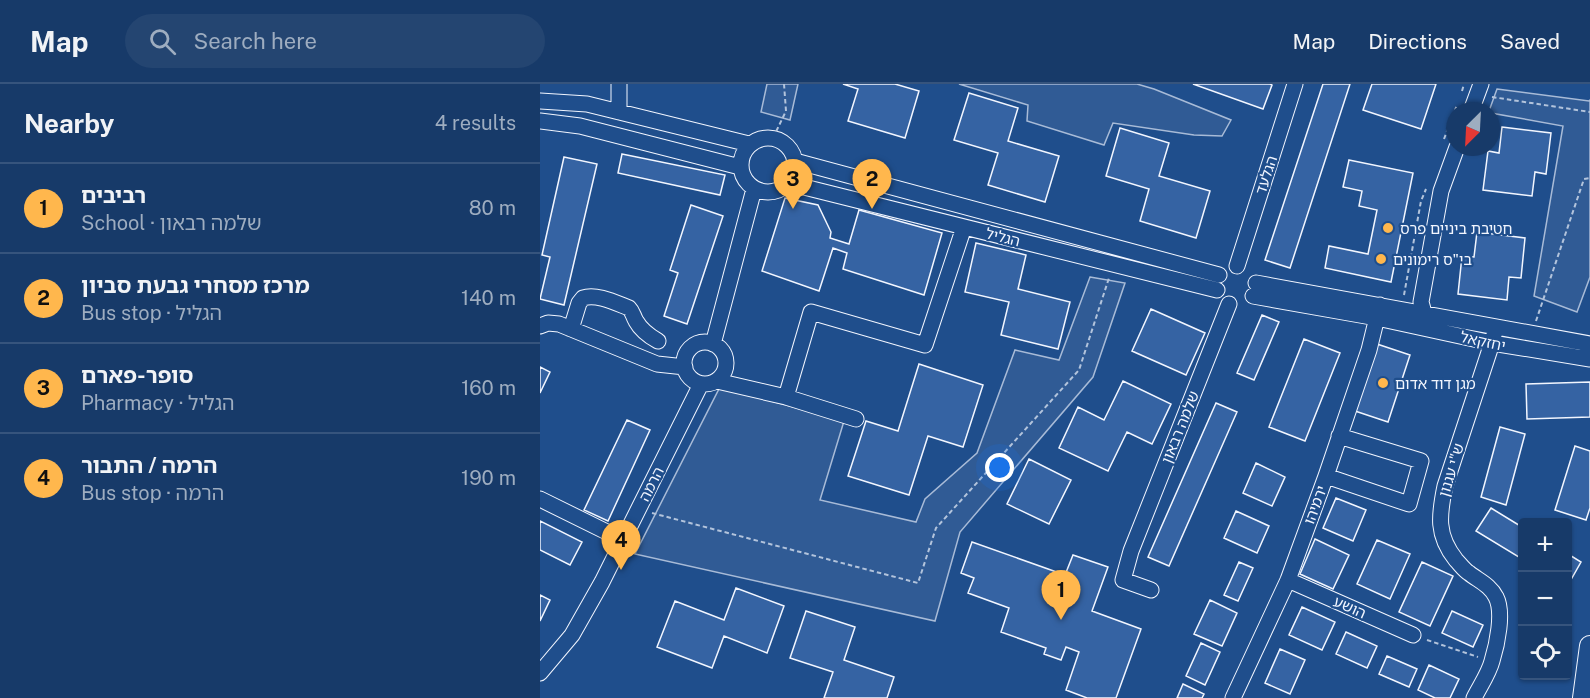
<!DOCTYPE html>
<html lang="en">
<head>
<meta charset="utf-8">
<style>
	:root { --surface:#173a69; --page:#244571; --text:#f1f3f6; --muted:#9eadc0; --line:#36547d; --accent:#ffb74d }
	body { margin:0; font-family:"Public Sans","Noto Sans Hebrew",sans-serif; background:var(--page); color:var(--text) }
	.controls { position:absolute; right:18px; bottom:18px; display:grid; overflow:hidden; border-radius:6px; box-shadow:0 2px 4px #0004 }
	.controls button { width:54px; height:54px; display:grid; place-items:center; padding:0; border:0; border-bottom:2px solid var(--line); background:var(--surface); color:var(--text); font:30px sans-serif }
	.compass { position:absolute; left:906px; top:18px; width:54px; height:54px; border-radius:50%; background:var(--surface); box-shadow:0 2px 4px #0004; rotate:204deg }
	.you { position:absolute; left:460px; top:384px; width:21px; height:21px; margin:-15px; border:4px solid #fff; border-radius:50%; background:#1a73e8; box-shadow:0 0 0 9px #1a73e833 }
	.badge { display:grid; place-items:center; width:39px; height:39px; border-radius:50%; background:var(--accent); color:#111; font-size:20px; font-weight:700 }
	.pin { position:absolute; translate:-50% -50px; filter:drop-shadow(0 2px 3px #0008) }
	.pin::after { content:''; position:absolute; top:32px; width:21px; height:18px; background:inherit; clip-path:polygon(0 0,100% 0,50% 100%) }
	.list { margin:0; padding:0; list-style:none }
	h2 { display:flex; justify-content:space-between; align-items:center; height:78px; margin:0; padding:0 24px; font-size:26px }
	h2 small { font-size:20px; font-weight:400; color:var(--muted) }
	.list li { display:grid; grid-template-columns:39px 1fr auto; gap:18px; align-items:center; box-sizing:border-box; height:90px; padding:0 24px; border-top:2px solid var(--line) }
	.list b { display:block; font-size:22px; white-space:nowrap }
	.list p { margin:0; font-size:20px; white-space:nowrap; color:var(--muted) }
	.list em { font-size:20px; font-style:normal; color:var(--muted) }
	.icon { flex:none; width:33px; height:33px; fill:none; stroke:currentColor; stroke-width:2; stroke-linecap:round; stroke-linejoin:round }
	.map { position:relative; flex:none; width:1050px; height:614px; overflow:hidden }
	header { display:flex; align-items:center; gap:36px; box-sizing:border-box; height:84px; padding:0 30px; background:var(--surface); border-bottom:2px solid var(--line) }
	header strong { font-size:28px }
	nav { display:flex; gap:33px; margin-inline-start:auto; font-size:21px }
	.search { width:420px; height:54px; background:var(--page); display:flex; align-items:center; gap:15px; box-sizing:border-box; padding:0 21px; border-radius:33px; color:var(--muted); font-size:22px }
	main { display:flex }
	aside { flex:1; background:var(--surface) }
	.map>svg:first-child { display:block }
</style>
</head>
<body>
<header>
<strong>Map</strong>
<div class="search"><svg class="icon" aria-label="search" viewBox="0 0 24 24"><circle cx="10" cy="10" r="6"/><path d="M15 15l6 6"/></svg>Search here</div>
<nav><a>Map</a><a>Directions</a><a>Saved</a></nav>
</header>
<main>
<aside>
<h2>Nearby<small>4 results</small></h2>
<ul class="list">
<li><span class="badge">1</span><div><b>רביבים</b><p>School · שלמה רבאון</p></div><em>80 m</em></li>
<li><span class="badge">2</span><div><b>מרכז מסחרי גבעת סביון</b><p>Bus stop · הגליל</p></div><em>140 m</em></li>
<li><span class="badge">3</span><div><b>סופר-פארם</b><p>Pharmacy · הגליל</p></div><em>160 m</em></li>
<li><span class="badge">4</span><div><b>הרמה / התבור</b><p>Bus stop · הרמה</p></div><em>190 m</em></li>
</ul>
</aside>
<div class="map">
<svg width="1050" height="614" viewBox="0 0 1050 614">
	<rect width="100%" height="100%" fill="#1f4e8c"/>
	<path fill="#305b95" stroke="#a8bbd7" stroke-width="1.5" d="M227,0H258L250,36L221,28Z
		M419,0H597L614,5L691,36L682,52L654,51L573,39L564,61L487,37L488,21Z
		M957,5L1049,17L1050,16V193L1037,228L994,212L1023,42L951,29V27H949Z
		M550,193L585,199L553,293L420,448L395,537L95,470L180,303L304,337L280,416L376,438L385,415L437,369L475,266L519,276Z"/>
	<path fill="#3563a3" stroke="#f2f6ff" stroke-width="1.5" d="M303,0H355L379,7L365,54L308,37L318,5Z
		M653,0H730L732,1L723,25Z
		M783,0H810L750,184L725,176Z
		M832,0H896L881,45L823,26Z
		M429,9L478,24L468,57L519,72L505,118L448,101L458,69L414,56Z
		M962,43L1011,49L1006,90L995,88L992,112L943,106L948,67L959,69Z
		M580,44L629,59L619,92L670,107L656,154L600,137L609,105L566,92Z
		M82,70L185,91L180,111L78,89Z
		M24,73L57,80L24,221L0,215L10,173L2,171Z
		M809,76L873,89L851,198L785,184L789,162L828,170L837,126L819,122L822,107L803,103Z
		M245,114L278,121L291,148L290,154L309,160L319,126L402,149L384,211L303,185L307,169L293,164L279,207L222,187Z
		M151,121L183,132L147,240L124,232L138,189L130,186Z
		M937,148L985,154L981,194L969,193L967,216L918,210L922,172L934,173Z
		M436,159L486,171L478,205L530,218L518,265L461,251L469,218L425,208Z
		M611,225L665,249L646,291L592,267Z
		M722,231L739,238L714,296L697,289Z
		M764,255L800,269L765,357L729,343Z
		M837,260L870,271L848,338L815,327Z
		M379,280L443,301L423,363L388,352L369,411L308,392L326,337L358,347Z
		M0,283L10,288L0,309Z
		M583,297L631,320L612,360L587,348L568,387L519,364L538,323L564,336Z
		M1050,298V333L987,335L986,300Z
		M676,319L697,328L629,482L608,473Z
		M87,336L110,346L68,437L44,426Z
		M960,343L985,350L966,421L941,413Z
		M1035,362L1050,367V424L1046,436L1015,426Z
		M489,375L531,396L509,440L467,420Z
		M716,379L745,393L732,422L703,409Z
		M796,414L826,426L813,457L783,444Z
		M951,424L982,443V475L936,447Z
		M696,427L729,442L717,469L684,454Z
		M0,437L42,458L30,481L0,466Z
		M775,455L809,471L793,505L760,490Z
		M837,456L870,470L850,515L817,500Z
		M432,458L525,491L533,471L568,483L552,527L601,545L576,614H547L526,606L539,568L526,563L521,576L504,570L506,564L461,548L469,524L428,509L434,494L421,489Z
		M1028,470L1041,478L1028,501Z
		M699,478L713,484L698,517L684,511Z
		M882,478L913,492L890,542L859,528Z
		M196,504L244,522L227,569L184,552L172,584L117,563L135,517L184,536Z
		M0,511L10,516L0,537Z
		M670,516L697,529L682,562L654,550Z
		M762,523L795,538L782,566L749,551Z
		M266,527L315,543L304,576L354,593L347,614H284L293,588L250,574Z
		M912,527L943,541L933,563L902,549Z
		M806,548L837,562L827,584L796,570Z
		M661,559L680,568L665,601L646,592Z
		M740,565L765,576L750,610L725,599Z
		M847,572L877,585L869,603L839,590Z
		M889,581L919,595L910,614H895L878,606Z
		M643,600L664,610L662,614H637Z"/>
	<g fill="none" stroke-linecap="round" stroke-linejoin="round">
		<g stroke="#f2f6ff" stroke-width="17">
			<path id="minor" d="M79,0V28
				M0,17L47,20L209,60
				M931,27L941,0
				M0,37L40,42L200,83
				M201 81a27 27 0 1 1 54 0a27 27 0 1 1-54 0Z
				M255,77L679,191
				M248,99L677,206
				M697,182L755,0
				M716,199L1050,260
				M713,212L837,234L952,259L1050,275
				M884,229L881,218L901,107L917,63
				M0,242L8,239L19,240L117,280L145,283
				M31,245L39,219L43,214C56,209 76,219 89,224C93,228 93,232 96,237C101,246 109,252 118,257
				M144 279a21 21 0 1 1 42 0a21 21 0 1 1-42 0Z
				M173,260L214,105
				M177,297L246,313L271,228L385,261L424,143
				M246,313L316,335
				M786,392L869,420L881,377L799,352
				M0,415L83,456
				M748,496L873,551
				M611,506L583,496L591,467L689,220
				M0,589L32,551L62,498L161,300
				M693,614L748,496L786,392L829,266L840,221
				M934,614C940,602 949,589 952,577C957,561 964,528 956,513C950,501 939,497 929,489C924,486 920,480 916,476C896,451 899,431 905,402L952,259L956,243"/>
		</g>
		<g stroke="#f2f6ff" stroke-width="22">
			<path id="major" d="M1043,614L1050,562"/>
		</g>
		<path stroke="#b3c4dc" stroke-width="2" stroke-dasharray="4.5 3" stroke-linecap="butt" d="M922,7L924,0
			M952,13L1050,28
			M233,54L246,27L244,0
			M904,55L917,21
			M864,211L881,117L886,105
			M996,237L1044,95L1050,94
			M112,429L378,499L396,444L539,286L569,194
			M887,556L938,573"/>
		<use href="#minor" stroke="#1f4e8c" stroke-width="15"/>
		<use href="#major" stroke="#1f4e8c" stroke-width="20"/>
	</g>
	<g fill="#ffb74d" stroke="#1f4e8c" stroke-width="2">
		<circle cx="848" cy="144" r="6"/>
		<circle cx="841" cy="175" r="6"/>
		<circle cx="843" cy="299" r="6"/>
	</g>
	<g text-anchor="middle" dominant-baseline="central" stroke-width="4.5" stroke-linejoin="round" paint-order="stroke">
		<g font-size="15" fill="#f2f6ff" stroke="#1f4e8c">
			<text transform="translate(726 91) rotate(-72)">הגלעד</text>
			<text transform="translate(463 153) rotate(14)">הגליל</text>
			<text transform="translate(943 257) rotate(12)">יחזקאל</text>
			<text transform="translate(640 343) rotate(-68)">שלמה רבאון</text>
			<text transform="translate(911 386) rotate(-73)">ש"י עגנון</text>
			<text transform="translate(111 400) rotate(-63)">הרמה</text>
			<text transform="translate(775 421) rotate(-70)">ירמיהו</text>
			<text transform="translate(810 523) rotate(24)">הושע</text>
		</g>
		<g font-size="15" fill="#f2f6ff" stroke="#1f4e8c" text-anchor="start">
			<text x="860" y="144">חטיבת ביניים פרס</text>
			<text x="853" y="175">בי"ס רימונים</text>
			<text x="855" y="299">מגן דוד אדום</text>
		</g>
	</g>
</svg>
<div class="controls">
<button>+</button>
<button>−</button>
<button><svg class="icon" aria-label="locate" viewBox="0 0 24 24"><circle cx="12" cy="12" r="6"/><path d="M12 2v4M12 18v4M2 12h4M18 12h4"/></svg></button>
</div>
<svg class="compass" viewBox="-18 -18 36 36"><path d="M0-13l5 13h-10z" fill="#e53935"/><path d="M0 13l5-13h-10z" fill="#9eadc0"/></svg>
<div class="you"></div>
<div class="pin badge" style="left:521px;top:536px">1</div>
<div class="pin badge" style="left:332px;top:125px">2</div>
<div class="pin badge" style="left:253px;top:125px">3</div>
<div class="pin badge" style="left:81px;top:486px">4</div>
</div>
</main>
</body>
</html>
